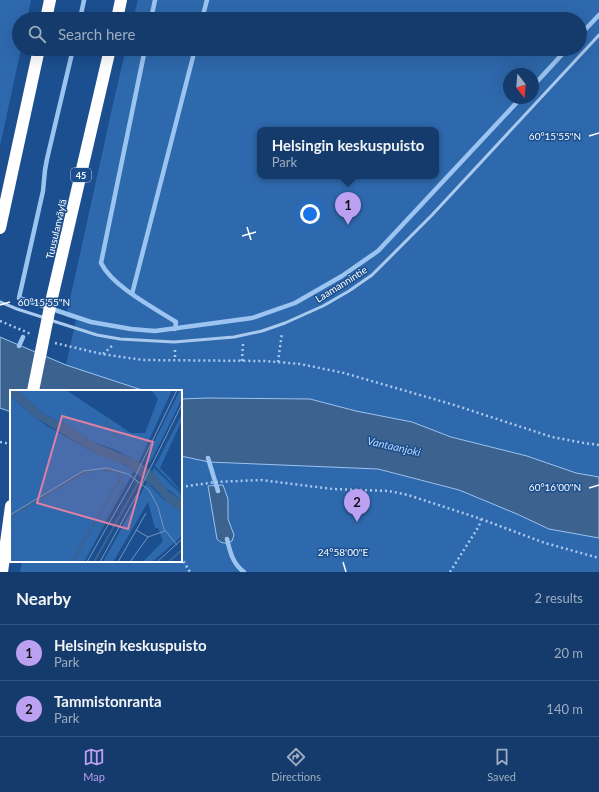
<!DOCTYPE html>
<html lang="en">
<head>
<meta charset="utf-8">
<style>
	:root { --surface:#143b6b; --page:#214673; --text:#f1f3f6; --muted:#9dadc1; --line:#33557e; --accent:#bca0f2 }
	body { margin:0; font-family:Lato,sans-serif; background:var(--page); color:var(--text) }
	.compass { position:absolute; left:503px; top:68px; width:36px; height:36px; border-radius:50%; background:var(--surface); box-shadow:0 4px 16px #0002; rotate:164deg }
	.you { position:absolute; left:310px; top:214px; width:14px; height:14px; margin:-10px; border:3px solid #fff; border-radius:50%; background:#1a73e8; box-shadow:0 0 0 6px #1a73e833 }
	.badge { display:grid; place-items:center; width:26px; height:26px; border-radius:50%; background:var(--accent); color:#111; font-size:13px; font-weight:700 }
	.pin { position:absolute; translate:-50% -33px; filter:drop-shadow(0 1px 2px #0008) }
	.pin::after { content:''; position:absolute; top:21px; width:14px; height:12px; background:inherit; clip-path:polygon(0 0,100% 0,50% 100%) }
	.popup { position:absolute; left:257px; top:127px; width:182px; height:52px; box-sizing:border-box; display:grid; place-content:center; border-radius:8px; background:var(--surface); filter:drop-shadow(0 1px 3px #0005); font-size:13px; white-space:nowrap; color:var(--muted) }
	.popup b { font-size:15px; color:var(--text) }
	.popup::after { content:''; position:absolute; left:50%; top:100%; margin-left:-8px; border:8px solid transparent; border-top-color:var(--surface) }
	.list { margin:0; padding:0; list-style:none }
	h2 { display:flex; justify-content:space-between; align-items:center; height:52px; margin:0; padding:0 16px; font-size:17px }
	h2 small { font-size:13px; font-weight:400; color:var(--muted) }
	.list li { display:grid; grid-template-columns:26px 1fr auto; gap:12px; align-items:center; box-sizing:border-box; height:56px; padding:0 16px; border-top:1px solid var(--line) }
	.list b { display:block; font-size:15px; white-space:nowrap }
	.list p { margin:0; font-size:13px; white-space:nowrap; color:var(--muted) }
	.list em { font-size:13px; font-style:normal; color:var(--muted) }
	.icon { flex:none; width:22px; height:22px; fill:none; stroke:currentColor; stroke-width:2; stroke-linecap:round; stroke-linejoin:round }
	.map { position:relative; flex:none; width:599px; height:572px; overflow:hidden }
	.search { position:absolute; background:var(--surface); box-shadow:0 4px 16px #0002; left:12px; right:12px; top:12px; height:44px; display:flex; align-items:center; gap:10px; box-sizing:border-box; padding:0 14px; border-radius:22px; color:var(--muted); font-size:15px }
	.sheet { height:164px; background:var(--surface) }
	nav { display:flex; justify-content:space-around; align-items:center; box-sizing:border-box; height:56px; border-top:1px solid var(--line); background:var(--surface); font-size:11px; color:var(--muted) }
	nav a { display:grid; justify-items:center; gap:2px }
	nav .on { color:var(--accent) }
	.map>svg:first-child { display:block }
</style>
</head>
<body>
<div class="map">
<svg width="599" height="572" viewBox="0 0 599 572">
	<rect width="100%" height="100%" fill="#1b4f8f"/>
	<path fill="#2e69ad" fill-rule="evenodd" d="M0,0H31L27,19H19V49H21L0,146Z
		M138,0H599V477L576,473L527,456L451,437L412,422L356,411L310,399L207,398L181,399V391H145L139,390L66,365L76,320L66,317L115,95L126,49H580V19H133ZM509,74H533V98H509ZM260,130H436V176H260Z
		M181,456L209,462L378,469L459,490L517,514L549,529L599,538V572H20L22,561H181Z"/>
	<path fill="#3c6290" stroke="#9cc4f0" d="M0,337L66,365L145,391H11V412L0,408Z
		M207,398L310,399L356,411L412,422L451,437L527,456L576,473L599,477V538L549,529L517,514L459,490L378,469L209,462L181,456V399Z
		M223,485L228,499V519L234,535L232,541C227,544 221,544 217,539L208,486Z"/>
	<g fill="none" stroke-linecap="round" stroke-linejoin="round">
		<path stroke="#9cc4f0" stroke-width="4.5" d="M80,19L84,0
			M151,19L155,0
			M202,19L207,0
			M580,35L599,15
			M73,49L47,159L45,170L43,191L19,298L91,322L131,329L155,331L252,318L295,303L342,276L378,251L521,98
			M145,49L101,263C112,286 154,308 176,322L175,329
			M533,86L567,49
			M132,294L195,49
			M19,346L23,337
			M208,458L218,491
			M227,539C230,552 233,564 244,572"/>
		<path stroke="#a9c9ee" stroke-width="2.5" stroke-dasharray="2 3" stroke-linecap="butt" d="M0,321L31,334
			M55,343L102,354L143,360L265,361L300,364L344,373L451,404L552,437L584,443L599,445
			M175,350V360
			M103,354L113,345
			M242,361L243,344
			M278,362L282,333
			M0,442L11,444
			M181,487L216,482L261,480L333,489L389,491L408,495L481,519L479,526L450,572
			M481,519L545,543L599,558
			M181,557L190,572"/>
		<path stroke="#a9c9ee" stroke-width="3" d="M0,302L17,309L45,318
			M50,320L97,335L120,339L174,342L234,337L262,331L285,323L323,306L349,291L372,275L432,215L599,35"/>
		<path stroke="#fff" stroke-width="12" d="M46,19L50,0
			M117,19L121,0
			M0,228L39,49
			M51,302L110,49
			M2,572L11,506"/>
		<path stroke="#fff" stroke-width="12" d="M33,391L51,302"/>
	</g>
	<path fill="none" stroke="#fff" stroke-width="1.5" d="M589,136L599,133M247,227L251,240M242,236L256,232M0,305L10,302M589,488L599,485M343,562L346,572"/>
	<g text-anchor="middle" dominant-baseline="central" stroke-width="3" stroke-linejoin="round" paint-order="stroke">
		<rect fill="#1b4f8f" stroke="#bbcadd" stroke-width="1" x="71" y="168" width="20" height="14" rx="3"/>
		<g font-size="9" font-weight="bold" fill="#fff">
			<text x="81" y="175">45</text>
		</g>
		<g font-size="10" fill="#fff" stroke="#1b4f8f">
			<text transform="translate(56 229) rotate(-77)">Tuusulanväylä</text>
			<text transform="translate(341 284) rotate(-32)">Laamannintie</text>
		</g>
		<g font-size="11" font-style="italic" fill="#b5d3f5" stroke="#1b4f8f">
			<text transform="translate(394 446) rotate(13)">Vantaanjoki</text>
		</g>
	</g>
	<g transform="translate(10 390)">
		<rect width="172" height="172" fill="#1b4f8f"/>
		<path d="M6,0H56L121,43H135L148,9L142,1L162,0L129,72L106,60L81,51L58,35L35,25ZM170,0H172V9L140,73L136,71L144,52ZM0,5L24,27L37,36L88,65L108,71L124,81L74,172H0ZM172,24V30L150,78L160,88L172,103L145,76ZM144,78L172,105V110L153,96L142,82ZM137,92L152,108L172,122V146L142,172H133L153,151L148,138H145L138,112L103,172H93Z" fill="#2e69ad"/>
		<path d="M0,0H6L35,25L58,35L81,51L126,70L143,82L159,102L172,110V122L157,112L141,95L114,74L88,65L24,27L0,5Z" fill="#3c6290"/>
		<path fill="none" stroke="#3c6290" stroke-width="2" d="M97,29L96,35L103,39L107,47M92,80L105,81M0,127L71,84L83,81M90,141L114,95L106,81M62,172L110,89M84,172L128,93L125,91M158,172L172,160"/>
		<path fill="none" stroke="#7695bc" stroke-width="1" d="M0,125L73,81L97,78L118,84L139,100L148,117L154,139L167,155M126,140L138,147L155,141M77,172L123,91L167,0M90,172L131,97L172,14M108,172L136,123M120,172L138,147M147,172L172,149"/>
		<path fill="#dd80a5" fill-opacity="0.15" stroke="#dd80a5" stroke-width="2" d="M52,26L143,52L118,139L27,113Z"/>
		<rect width="172" height="172" fill="none" stroke="#fff" stroke-width="2"/>
	</g>
	<g font-size="10" text-anchor="middle" fill="#fff" stroke="#1b4f8f" stroke-width="3" stroke-linejoin="round" paint-order="stroke">
		<text x="555" y="140">60°15'55"N</text>
		<text x="44" y="306">60°15'55"N</text>
		<text x="555" y="491">60°16'00"N</text>
		<text x="343" y="556">24°58'00"E</text>
	</g>
</svg>
<svg class="compass" viewBox="-18 -18 36 36"><path d="M0-13l5 13h-10z" fill="#e53935"/><path d="M0 13l5-13h-10z" fill="#9dadc1"/></svg>
<div class="you"></div>
<div class="pin badge" style="left:348px;top:225px">1</div>
<div class="popup"><b>Helsingin keskuspuisto</b>Park</div>
<div class="pin badge" style="left:357px;top:522px">2</div>
<div class="search"><svg class="icon" aria-label="search" viewBox="0 0 24 24"><circle cx="10" cy="10" r="6"/><path d="M15 15l6 6"/></svg>Search here</div>
</div>
<section class="sheet">
<h2>Nearby<small>2 results</small></h2>
<ul class="list">
<li><span class="badge">1</span><div><b>Helsingin keskuspuisto</b><p>Park</p></div><em>20 m</em></li>
<li><span class="badge">2</span><div><b>Tammistonranta</b><p>Park</p></div><em>140 m</em></li>
</ul>
</section>
<nav>
<a class="on"><svg class="icon" aria-label="map" viewBox="0 0 24 24"><path d="M3 6l6-2 6 2 6-2v14l-6 2-6-2-6 2zM9 4v14M15 6v14"/></svg>Map</a>
<a><svg class="icon" aria-label="directions" viewBox="0 0 24 24"><path d="M12 3l9 9-9 9-9-9zM9 14v-3h6M13 9l2 2-2 2"/></svg>Directions</a>
<a><svg class="icon" aria-label="saved" viewBox="0 0 24 24"><path d="M7 4h10v16l-5-4-5 4z"/></svg>Saved</a>
</nav>
</body>
</html>
